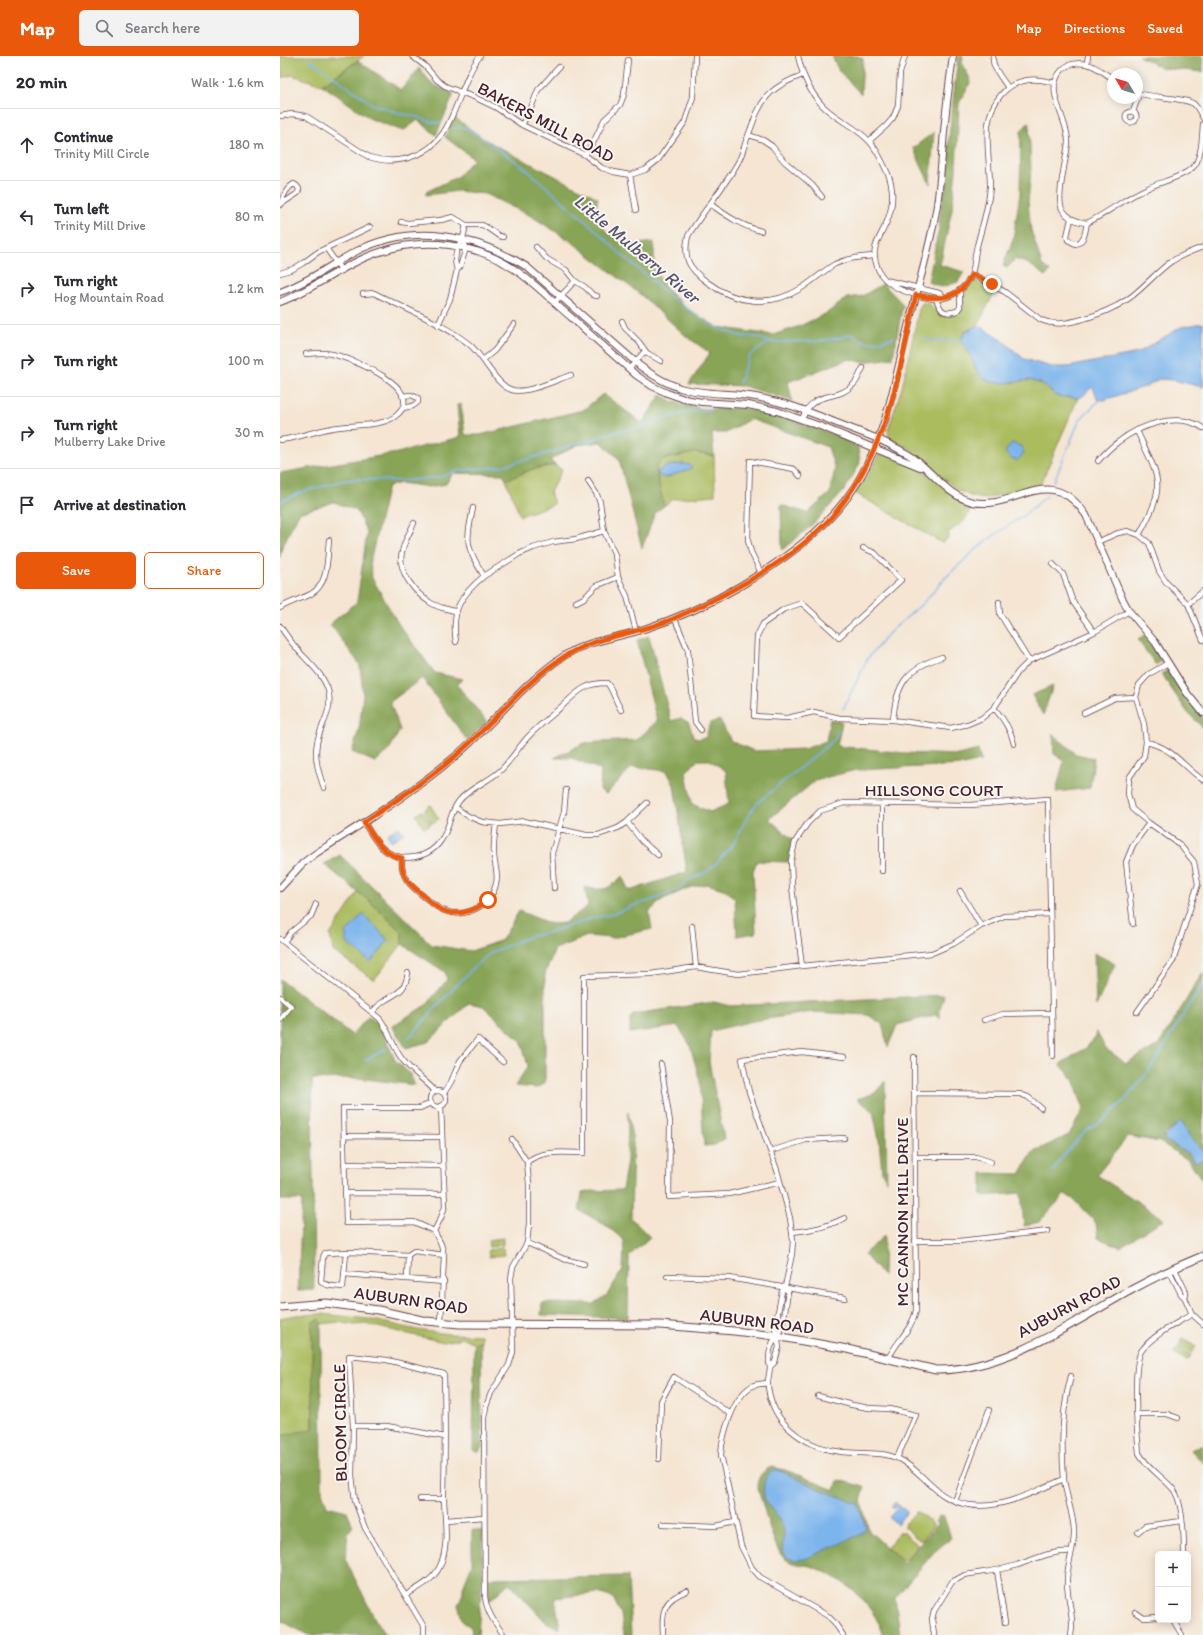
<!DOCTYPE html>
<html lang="en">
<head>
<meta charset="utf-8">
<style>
	:root { --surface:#fff; --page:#f2f2f3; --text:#2b2b33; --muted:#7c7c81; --line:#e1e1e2; --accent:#ea580c }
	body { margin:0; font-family:Itim,sans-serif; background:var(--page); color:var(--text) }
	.controls { position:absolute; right:12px; bottom:12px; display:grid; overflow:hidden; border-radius:6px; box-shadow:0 2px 10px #0003 }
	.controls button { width:36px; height:36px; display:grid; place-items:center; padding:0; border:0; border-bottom:1px solid var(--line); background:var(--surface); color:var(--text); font:20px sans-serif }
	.compass { position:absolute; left:827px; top:12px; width:36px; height:36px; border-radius:50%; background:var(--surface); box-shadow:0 2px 10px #0003; rotate:308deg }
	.stop { position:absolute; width:12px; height:12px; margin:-9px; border:3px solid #ea580c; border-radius:50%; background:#fff }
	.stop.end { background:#ea580c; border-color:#fff; box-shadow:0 1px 4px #0008 }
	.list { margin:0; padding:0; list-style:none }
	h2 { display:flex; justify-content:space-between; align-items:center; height:52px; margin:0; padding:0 16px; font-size:17px }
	h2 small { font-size:13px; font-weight:400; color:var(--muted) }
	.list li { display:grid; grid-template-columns:26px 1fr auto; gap:12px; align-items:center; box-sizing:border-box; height:72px; padding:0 16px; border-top:1px solid var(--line) }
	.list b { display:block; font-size:15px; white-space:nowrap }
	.list p { margin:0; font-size:13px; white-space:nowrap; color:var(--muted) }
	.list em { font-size:13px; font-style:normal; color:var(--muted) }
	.actions { display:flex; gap:8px; padding:12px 16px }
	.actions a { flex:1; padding:9px 0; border:1px solid var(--accent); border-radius:6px; text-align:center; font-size:14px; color:var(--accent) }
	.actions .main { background:var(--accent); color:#fff }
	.icon { flex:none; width:22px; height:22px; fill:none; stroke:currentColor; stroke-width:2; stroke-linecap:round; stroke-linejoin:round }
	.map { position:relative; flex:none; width:923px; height:1579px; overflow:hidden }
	header { display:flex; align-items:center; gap:24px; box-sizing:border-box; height:56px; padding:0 20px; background:var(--accent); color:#fff }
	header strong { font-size:19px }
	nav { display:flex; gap:22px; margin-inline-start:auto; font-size:14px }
	.search { width:280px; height:36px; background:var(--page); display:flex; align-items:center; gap:10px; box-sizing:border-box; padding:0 14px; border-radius:6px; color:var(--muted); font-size:15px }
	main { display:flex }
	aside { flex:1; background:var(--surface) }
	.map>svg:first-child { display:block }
</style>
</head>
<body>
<header>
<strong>Map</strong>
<div class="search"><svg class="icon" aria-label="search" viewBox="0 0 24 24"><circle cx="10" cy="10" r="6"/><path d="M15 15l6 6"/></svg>Search here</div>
<nav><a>Map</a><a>Directions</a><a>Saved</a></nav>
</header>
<main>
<aside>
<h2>20 min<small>Walk · 1.6 km</small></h2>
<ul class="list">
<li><svg class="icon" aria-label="ahead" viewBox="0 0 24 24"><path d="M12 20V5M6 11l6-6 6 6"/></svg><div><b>Continue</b><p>Trinity Mill Circle</p></div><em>180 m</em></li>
<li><svg class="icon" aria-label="left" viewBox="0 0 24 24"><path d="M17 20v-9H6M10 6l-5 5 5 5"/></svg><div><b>Turn left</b><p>Trinity Mill Drive</p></div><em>80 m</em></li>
<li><svg class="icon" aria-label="right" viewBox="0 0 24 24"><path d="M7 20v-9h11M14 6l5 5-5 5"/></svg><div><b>Turn right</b><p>Hog Mountain Road</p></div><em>1.2 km</em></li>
<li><svg class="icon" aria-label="right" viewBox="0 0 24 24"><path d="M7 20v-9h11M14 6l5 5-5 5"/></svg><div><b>Turn right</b></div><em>100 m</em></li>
<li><svg class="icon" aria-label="right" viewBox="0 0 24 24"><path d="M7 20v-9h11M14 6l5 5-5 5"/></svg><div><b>Turn right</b><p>Mulberry Lake Drive</p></div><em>30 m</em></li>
<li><svg class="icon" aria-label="arrive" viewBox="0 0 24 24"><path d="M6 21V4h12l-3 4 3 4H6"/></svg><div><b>Arrive at destination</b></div></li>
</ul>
<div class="actions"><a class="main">Save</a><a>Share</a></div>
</aside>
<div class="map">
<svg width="923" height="1579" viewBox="0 0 923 1579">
	<rect width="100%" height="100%" fill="#f6f6f2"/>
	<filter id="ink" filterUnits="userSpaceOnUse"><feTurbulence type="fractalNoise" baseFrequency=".025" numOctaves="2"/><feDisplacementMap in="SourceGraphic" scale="8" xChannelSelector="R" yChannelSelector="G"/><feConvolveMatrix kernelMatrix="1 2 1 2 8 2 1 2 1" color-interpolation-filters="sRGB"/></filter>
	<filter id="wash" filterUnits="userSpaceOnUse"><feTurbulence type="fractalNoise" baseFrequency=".012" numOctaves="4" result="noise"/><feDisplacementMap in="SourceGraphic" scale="16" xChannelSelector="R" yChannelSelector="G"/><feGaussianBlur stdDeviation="0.9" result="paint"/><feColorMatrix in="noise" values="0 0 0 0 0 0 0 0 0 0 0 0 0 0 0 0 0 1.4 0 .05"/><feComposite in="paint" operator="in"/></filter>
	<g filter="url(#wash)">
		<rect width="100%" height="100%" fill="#f5e5d2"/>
		<path fill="#abbc5f" stroke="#7a6e45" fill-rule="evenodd" d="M0,0H84L42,29L12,19L0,22Z
			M695,224L715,235L698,269L684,276L681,284L690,298L697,315L702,321L710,326L724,327L750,324L762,328L777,340L798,342L761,427L706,443L693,441L677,434L630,393L609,383L608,374L622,331L639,253L642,247H649C661,261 668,266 683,252C684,238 684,234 695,224Z
			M415,397L434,400L435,439L393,443L384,450L378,424L376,410L384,403ZM402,408L410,409L409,413L385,422Z
			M604,397L637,410L689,448V457L684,465L668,477V482L662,487L575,437L587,421L599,399Z
			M275,409L282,414L270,436L274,448L240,460L226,424L253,413Z
			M150,749L159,763L152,767L144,754Z
			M142,755L151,768L144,772L136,759Z
			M78,836L87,843L122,876V888L94,924L53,895L50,879ZM83,858L108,884L77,895L66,886Z
			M223,1182V1189L209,1191L208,1184Z
			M223,1192L224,1199L209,1201L208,1194Z
			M42,1258L89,1263L137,1274L169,1278L201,1279V1286L194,1287L183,1282L164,1286L85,1268L74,1269L59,1266L41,1268L40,1263L32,1266L33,1374L0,1380V1262L17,1259Z
			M903,1283L916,1291L912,1297L899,1289Z
			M898,1291L911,1299L907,1305L894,1297Z
			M636,1456H638L653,1468V1470L642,1484H639L625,1472L624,1469Z
			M619,1476H622L637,1488V1490L625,1504H623L608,1492V1490Z"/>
		<path fill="#88a456" stroke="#696240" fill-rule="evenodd" d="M552,0H578L583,3L581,38L559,15Z
			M678,0H683L682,7L691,25L679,47L676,115L672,153L660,209L684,216L678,226L662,231L648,226L659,172Z
			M859,0H923V16L881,12Z
			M78,5L121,34L139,12L152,28L174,38L156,79L138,64L123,75L91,63L42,29Z
			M174,61L204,83L222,93L318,142L316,155L326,176L351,189L374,186V213L388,235L406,252L437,271L493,279L520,270L547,257L567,242L582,240L603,228L623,248L613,302L582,306L569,303L508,326L512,345L464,330L409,328L430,297L406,280L361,239L292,186L251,160L205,138L178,135L146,139V136L177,121L194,103L165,81Z
			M749,66L751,114L748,146L751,174L762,209L770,215L766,220L749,208L735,203L727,212L723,210L733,183L740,138L741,75Z
			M654,76L650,128L633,92Z
			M323,338L362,367L381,339L393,346L424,353L461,352L496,359L561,381L578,392L580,407L564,435L531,470L502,494L501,449L528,457L550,437L555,413L548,391L470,363L446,377H432L434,400L415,397L384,403L376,410L378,424L384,450L375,457L362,492L339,403L321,386L297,389L270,404L275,409L253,413L226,424L223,418L173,417L166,428L149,431L121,427L108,430L90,506L92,522L119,569L155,617L182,623L177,629L207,666L187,684L142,622L110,646L120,674L109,694L95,706L72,696L79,673L83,639L80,609L50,568L77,546L87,477L77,455L54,446L19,457L2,491L0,501V417L117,397L180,381L177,349L181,348L185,379H200L303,354Z
			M864,579L880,603L881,605L876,609L858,584Z
			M369,580L391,665L401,662L409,667L413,680L417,683L426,681L430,667L440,664L451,685L474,695L524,693L546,685L550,663L562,666L557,690L625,697L678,699L698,694L701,705L683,709L576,714L536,724L489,763L513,784L508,806L477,805L473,815L476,877L457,880L455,843L446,834L427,828L411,831L383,843L369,856L372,873L332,882L307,880L275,893L265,918V1027L256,1032L235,1030L248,1010L241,985L203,950L189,947L148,986L126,992L112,970L146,949L167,924L165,916L122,888V876L87,843L78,836L44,808L60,799L152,889L191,895L222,884L239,855L271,868L284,867L308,850L305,831C323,836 330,833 342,820L349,835L407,816L394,729L387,715L352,711L326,738L320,734L321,714L292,702H274L304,687L357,684L377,665L357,584ZM418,704H430L446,715L449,748L430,756L412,748L406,716Z
			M888,615L906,643L923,662V672L908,657L882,619V617Z
			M773,630L763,659L752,639Z
			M773,678L796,698L814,702L810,732L776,736L784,704L774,698Z
			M814,897L835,908L816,950Z
			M923,916V1096L910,1081L901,1065L884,1080L885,1084L903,1094L916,1106L921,1105L923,1103V1125L908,1104L880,1086L848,1080L817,1119L884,1163L840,1191L818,1182L816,1167L793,1143L785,1138L759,1166L744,1170L741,1137L702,1140V1117L740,1118L753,1096L789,1079L804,1052L798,1038L795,1025L780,1008L806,992L816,981V975L826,993L846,1007L879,989Z
			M0,923L72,979L89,960L100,970L115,1004L129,1017L135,1029L77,1022L32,1023L34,1234L18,1235L22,1144H0Z
			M664,939L660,953V963L655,959L617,969L608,991L602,968L588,959L533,956L473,965L431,975L429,1006L444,1083L435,1089L424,1090L420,1025L410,989L398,970L350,977V962L354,958L434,946L450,950Z
			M605,1025V1032L607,1125L602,1116L599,1084L593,1055L577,1043L595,1037Z
			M348,1056L353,1087L351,1162L370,1181L349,1200L348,1262L261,1259L262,1247L314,1248L327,1239L343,1213L344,1184L325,1169L299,1154L302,1137L312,1135L342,1134L347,1104Z
			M604,1180L603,1220L584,1198Z
			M40,1263L41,1268L42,1435L47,1450L67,1455L73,1470L68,1477L65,1503L96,1565L105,1579H28L0,1564V1380L33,1373L32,1266Z
			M201,1286L202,1391L198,1397L193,1394L194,1287Z
			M923,1388V1407L911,1394Z
			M491,1411C513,1414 534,1427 555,1434L558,1424L585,1431L581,1445L589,1475L624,1507L657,1468L655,1466L659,1460L664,1461L671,1482L654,1496L615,1542L620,1579H604C592,1546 563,1521 530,1510C519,1507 512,1510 502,1500C494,1492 482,1444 477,1430C478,1420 482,1416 491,1411Z
			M192,1474L203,1475L202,1522L198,1579H192L191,1571L183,1566L178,1549L183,1537V1531L192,1508Z
			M348,1520L351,1579H344L341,1558L333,1542L318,1537L275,1542L280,1573L266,1566L229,1527L209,1545L208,1522Z"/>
		<path fill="#7cb4ec" stroke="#636a8c" d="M923,267V331L893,324L879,323L867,330L824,344L817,343L813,331C808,334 804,341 798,342L777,340L762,328L750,324L724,327L710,326L702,321L697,315L690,298L681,285L684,277L698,269L722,284L744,303L771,311H788L858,297L901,271Z
			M732,387L741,390L744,397L737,405L734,403L732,404L725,396Z
			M402,408L410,409L412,412L385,422L378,419L379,414L388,410Z
			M119,771L124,777L111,785L107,778Z
			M83,858L108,884L99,897L90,906L66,886V877Z
			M901,1065L910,1081L923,1096V1103L921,1105L916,1106L909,1098L883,1083Z
			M493,1415H500L542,1434L578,1448L586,1472L581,1478L525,1503C516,1505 503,1504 503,1492C502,1486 505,1481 504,1474C501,1464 494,1452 485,1446C483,1434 482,1420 493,1415Z
			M615,1446L627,1456L617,1468L609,1461L618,1452L616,1450L614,1453L611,1451Z"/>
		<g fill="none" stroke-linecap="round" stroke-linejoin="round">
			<path stroke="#7cb4ec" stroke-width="1.5" d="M29,4L42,12L92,48L119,57L134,60L151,66L162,67
				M173,72L185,71L195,77L246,113L318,176L342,199L396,245L435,271L460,280L477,281L489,286L540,285L563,281L570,278C575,279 577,282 581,284C591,289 604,284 614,281
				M643,283L655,285L683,284
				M459,327L469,300L489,286
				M774,425L800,363L821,343
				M0,446L19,437L61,425L75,423L122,425L160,421L178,415L222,410L266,398L298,387L310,385L326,378L360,371L374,365L416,354H431
				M563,653L588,602L610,576L643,547L666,521L691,498L706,485L744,459L767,440
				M128,982L133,978L155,952L195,910L212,896L251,880L271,876L309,863L336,857L355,849L376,843L396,834L409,824L424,817L434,810L454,787L465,765L476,748L555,683L558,674
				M85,1004L106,993
				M773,1115L780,1104L799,1082L806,1075L825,1063L845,1044L862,1024L884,992L893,975L923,929"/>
		</g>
	</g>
	<g filter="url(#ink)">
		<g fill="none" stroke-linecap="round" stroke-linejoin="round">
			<g stroke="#643d44" stroke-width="6">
				<path id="street" d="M132,0L145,10L157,24L165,30L196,42L215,51L242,69L305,99L322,112L334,116L350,119L365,114L378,104L405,66L413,41L415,0
					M518,0C522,18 529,35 542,49C555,63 575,70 588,84C596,91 604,109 608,118C614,133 613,149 608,163C600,184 588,191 599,215C606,229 622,235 636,239C643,241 650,243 657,243C670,243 686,232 691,220C695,211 694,200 697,190C702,170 709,151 710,130C710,110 706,89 708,69C711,47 725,27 748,24C757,22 766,25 775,27
					M713,0C711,11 723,23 728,32
					M807,7L808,0
					M523,19C481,34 480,49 465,88C463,95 461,102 457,108C443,133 423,155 408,180C403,202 408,212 427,226C455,247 489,252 520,233C532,226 543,215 555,208C568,202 580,201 594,200
					M833,23C819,13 807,3 789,9C786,10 784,12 782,14C762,34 789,64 788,86C787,101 776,141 782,153C788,163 797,166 807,167C828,157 846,141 868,132C880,126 907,120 915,109C922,98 922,81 923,68
					M857,37C872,42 904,41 914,48C918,52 920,57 923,62
					M845.5 61a5.5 5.5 0 1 1 11 0a5.5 5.5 0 1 1-11 0Z
					M853,56L859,38
					M0,60L12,58L26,60L89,101C105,106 119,106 134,100C177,85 175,32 200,0
					M242,69L251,52L258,34L279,11
					M469,79L483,84L492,90L504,105L532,129L542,141
					M589,85L606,70L613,62L618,50L620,17L625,0
					M305,99L314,85L324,64L340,49L344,39L348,4
					M350,119L356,154
					M430,148C446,159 461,170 481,175
					M0,149C3,141 6,132 14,128L17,130L19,133L18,137L0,149
					M791,163L787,180L788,184L796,188C805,185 805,176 807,167
					M121,166L128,167L161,164L173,161L186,169H202L206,171L219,180L223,181
					M183,182L186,192L180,211L177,214C173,203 176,192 183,182Z
					M183,182L186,169
					M256,191L267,203L286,214L295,225L305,231L313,239L317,240
					M46,192L62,215
					M0,217L13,213L23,207L38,196L90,171
					M692,218L725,236L761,264C776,270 788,267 803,263C819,258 834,253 848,243C864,232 876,216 892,205C902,199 912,195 923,191
					M606,224L659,237L665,241
					M83,238L94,237C125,253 161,266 189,288C204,300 215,329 232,334C247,338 276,324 291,319
					M656,243C661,255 663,259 677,255L680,251V234
					M274,247L295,225
					M342,265L345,272L359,286L367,297L381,305
					M158,269L170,243L177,214
					M203,304L215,294L234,268
					M349,313L365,295
					M122,340L131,339L138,342V346L133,350L123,352
					M522,363C535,331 555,348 574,328C578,324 580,317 583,312
					M857,375C880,424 887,429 859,479
					M0,384C20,382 39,373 59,371C77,368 105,371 118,358C146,332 73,304 56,299C45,296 37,297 26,298
					M818,405C824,398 831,391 838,386C860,369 898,355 923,372
					M308,425L316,437L320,446L324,475L335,499L338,521L347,540L356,575
					M193,452C186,487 185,489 204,520L239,498L253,492L273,486L296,483L324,475
					M134,467C130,476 124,486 122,496C117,516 136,538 151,547C159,552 167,553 175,555
					M817,486L838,477L848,475L859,479L869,487L879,515L886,526L908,548L923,584
					M583,492L595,497L621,524L559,581L522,547L504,553L483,568L477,580L474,660L507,662L534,656L560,662L613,664L671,672L688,668L702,662L714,652L738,616L749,605L814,576L849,555
					M773,508L783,518L793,546L814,576
					M481,517L471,496L468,485L470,405L514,413L520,420
					M296,546L304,542L316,530L338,521
					M719,546L720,558L749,605
					M908,548L923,535
					M0,552C10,546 21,543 31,538C49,528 47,502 49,484
					M395,563L408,594L415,666L421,674
					M0,570C4,576 8,582 13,588C24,603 42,615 48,634C54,654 40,669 37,687C34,703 39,718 44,732
					M176,586C171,554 180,540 204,520
					M714,652C724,663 731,674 734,688
					M804,657L835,642L856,641
					M613,664C616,628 627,612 662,601
					M866,686C894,692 901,709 923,724
					M175,751L188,760L202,766L220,768L244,765L306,779H318L338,772L347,766L367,747
					M84,766C89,775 94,784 101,791C120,809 151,803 163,781C170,770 170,756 179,745C190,731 209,726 222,713C231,704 238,692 247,682C257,671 269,662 280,652C288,645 295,637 304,632C311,628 319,627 327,627C332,632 336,646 341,654
					M347,766L362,785L378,799
					M122,802C120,823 132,831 147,843C153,848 158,853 165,855C186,863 211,849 216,828C219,818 214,808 214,798C213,788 215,778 216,768
					M602,815V748
					M274,832L272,797L284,756L286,734
					M680,835L701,870
					M853,868L846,806L853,789L869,767
					M412,870L416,911
					M0,883L99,962C110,975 112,990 122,1003C131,1015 145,1024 155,1035
					M4,886L11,876L31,860L36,848
					M522,910L512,831L511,805L515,786L527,768L540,755L564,747L690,749L768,743L773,1000
					M0,941L11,950L0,964
					M92,956C96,953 99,948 104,945C118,936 125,936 128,917
					M857,956L893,905L918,828L914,806L899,788L869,767L852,753L848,738L849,722L864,700L866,686L864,668L856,641L859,629L869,618L888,607
					M704,964L723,958L772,957
					M381,1008L390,1066L389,1141L449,1138L500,1126
					M150 1043a8 8 0 1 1 16 0a8 8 0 1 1-16 0Z
					M164,1037L171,1026L180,1005L198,983L223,1006
					M635,1037L740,1038L748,1041L761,1052
					M151,1047L140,1052H63L66,1167L134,1166L154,1175
					M161,1050L165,1150L161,1162L154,1175L161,1188L164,1199L161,1267
					M64,1080L162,1081
					M491,1095L526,1084L564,1082
					M635,1101H696L711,1106
					M247,1106C262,1093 285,1097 304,1097V920L371,918L416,911L458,918L522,910L652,897L673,888L701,870L724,860L770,858
					M64,1108L162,1110
					M65,1137L164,1138
					M512,1176C533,1174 546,1171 565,1162
					M635,1185H679L768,1175
					M247,1187L284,1203L304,1208
					M66,1197L63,1231C55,1230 46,1231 41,1225L43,1201L45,1197L71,1196L128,1199L134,1195L164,1199
					M894,1211L906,1236L905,1242
					M889,1214L901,1238L905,1242L912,1258L923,1268
					M64,1218L164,1226
					M387,1220L449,1222L565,1242
					M127,1223L128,1199
					M505,1231L508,1236C506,1248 505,1261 501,1272C499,1278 494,1282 492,1288C490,1292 489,1300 489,1305C489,1309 490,1308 490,1311C490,1316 488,1321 488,1326C487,1332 490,1341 492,1347C502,1375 533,1393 562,1396C581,1398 602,1395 619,1403C646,1417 653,1443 689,1449C722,1454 755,1435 784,1423
					M608,1303C616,1286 632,1273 636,1255L634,1001
					M490,1311L495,1306L499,1291L495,1272L502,1235L505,1231L512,1198L513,1184L510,1162L497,1114L469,1036L462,1003L522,996L564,1001
					M487,1327C483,1328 476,1328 472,1330C453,1341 442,1379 441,1399L461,1490L472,1512L480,1521L548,1560L554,1566L563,1579
					M538,1340L572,1349L589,1352L609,1353L636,1359L617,1402
					M858,1358H887L898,1362
					M73,1370H107L165,1381
					M379,1403L381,1345L394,1321L451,1358
					M140,1443H164
					M675,1445L709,1354
					M166,1464L204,1461
					M383,1468L436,1470L455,1466
					M858,1476L865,1470L902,1465
					M904,1498C904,1481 903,1446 893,1433C882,1420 867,1412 859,1397C857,1378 852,1306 862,1294C874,1278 896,1268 912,1258
					M717,1514L725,1567
					M126,1539C138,1532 154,1524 160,1510C170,1488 164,1463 164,1440C165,1400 165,1359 164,1318L107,1304L69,1300L73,1370L72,1419L75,1445L85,1472L144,1571V1579
					M855,1556L864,1562L878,1561
					M893,1564L902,1579
					M224,1579C215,1567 207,1557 205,1541L204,1362L206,1351L211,1337L229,1309L233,1296L231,1222L233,1211L247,1187L249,1168V1128L247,1106L232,1083
					M383,1579C382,1555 382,1544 407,1535
					M654,1579L652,1563L654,1555L672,1526L685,1519C701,1516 718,1515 734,1510C754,1504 771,1494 791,1496
					M791,1579C795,1558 786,1542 787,1522C788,1506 795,1490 794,1474C793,1457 786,1440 784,1423C781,1389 782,1352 791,1320"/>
			</g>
			<g stroke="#643d44" stroke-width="8">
				<path id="secondary" d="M0,236C27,227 50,209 75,196C133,166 194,178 247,211L360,310C372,319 385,327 400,332C422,338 445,337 469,340C478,341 489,344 498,346C515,350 531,357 547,363C564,370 581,376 598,383C611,389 624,395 635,403C653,417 669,441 693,446C736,455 769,405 806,459L842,542L849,555L875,586L907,637L923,657
					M0,246C35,233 65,207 100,196C144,181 196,187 234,213C255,227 273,246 292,262C313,281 335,300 356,319L372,330L387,337L404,343L422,346L468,349L497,355L540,370L640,411
					M0,832L23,807L35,798C81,768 129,739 172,703C212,670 243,626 287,598C310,584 336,582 361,574C396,563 430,548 462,529C508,501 553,469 580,422C606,377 614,329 626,279C636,236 650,193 657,149C660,129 661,109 663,88C665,59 669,29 673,0"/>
			</g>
			<g stroke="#643d44" stroke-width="9">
				<path id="primary" d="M0,1251L46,1247L98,1254L146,1265L180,1268L380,1269L454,1275L496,1280L567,1293L656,1314C725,1315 793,1266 851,1234C875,1221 898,1210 923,1200"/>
			</g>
			<use href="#street" stroke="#fff" stroke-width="4.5"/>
			<use href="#secondary" stroke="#fff" stroke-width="6"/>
			<use href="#primary" stroke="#fff" stroke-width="7"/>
		</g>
	</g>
	<g fill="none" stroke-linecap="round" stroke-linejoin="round" filter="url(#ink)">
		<path stroke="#ea580c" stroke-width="5" d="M208,844C195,856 174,862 158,852C153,849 148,844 144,840C130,829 120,821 122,802C103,799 94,782 84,766C114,746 145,726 173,702C212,669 243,626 287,599C320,578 362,578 397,561C451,537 517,502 555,457C579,428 596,393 608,357C620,319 627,278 636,239C659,245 681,243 692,218L712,228"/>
	</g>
	<g text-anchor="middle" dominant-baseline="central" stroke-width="4" stroke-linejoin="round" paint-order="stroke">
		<g font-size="17" fill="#4a1f2b" stroke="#f6f6f2">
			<text transform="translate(266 66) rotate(28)">BAKERS MILL ROAD</text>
			<text x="654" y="734">HILLSONG COURT</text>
			<text transform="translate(622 1156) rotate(-90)">MC CANNON MILL DRIVE</text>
			<text transform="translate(131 1244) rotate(8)">AUBURN ROAD</text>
			<text transform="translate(789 1250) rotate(-28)">AUBURN ROAD</text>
			<text transform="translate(477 1265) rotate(7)">AUBURN ROAD</text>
			<text transform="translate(60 1367) rotate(-91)">BLOOM CIRCLE</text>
		</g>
		<g font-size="18" font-style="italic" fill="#5c536f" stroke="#f6f6f2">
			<text transform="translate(357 193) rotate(40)">Little Mulberry River</text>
		</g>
	</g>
</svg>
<div class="controls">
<button>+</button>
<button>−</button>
</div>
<svg class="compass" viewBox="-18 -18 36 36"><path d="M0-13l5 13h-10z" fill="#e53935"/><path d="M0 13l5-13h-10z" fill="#7c7c81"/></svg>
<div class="stop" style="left:208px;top:844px"></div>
<div class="stop end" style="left:712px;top:228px"></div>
</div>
</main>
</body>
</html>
